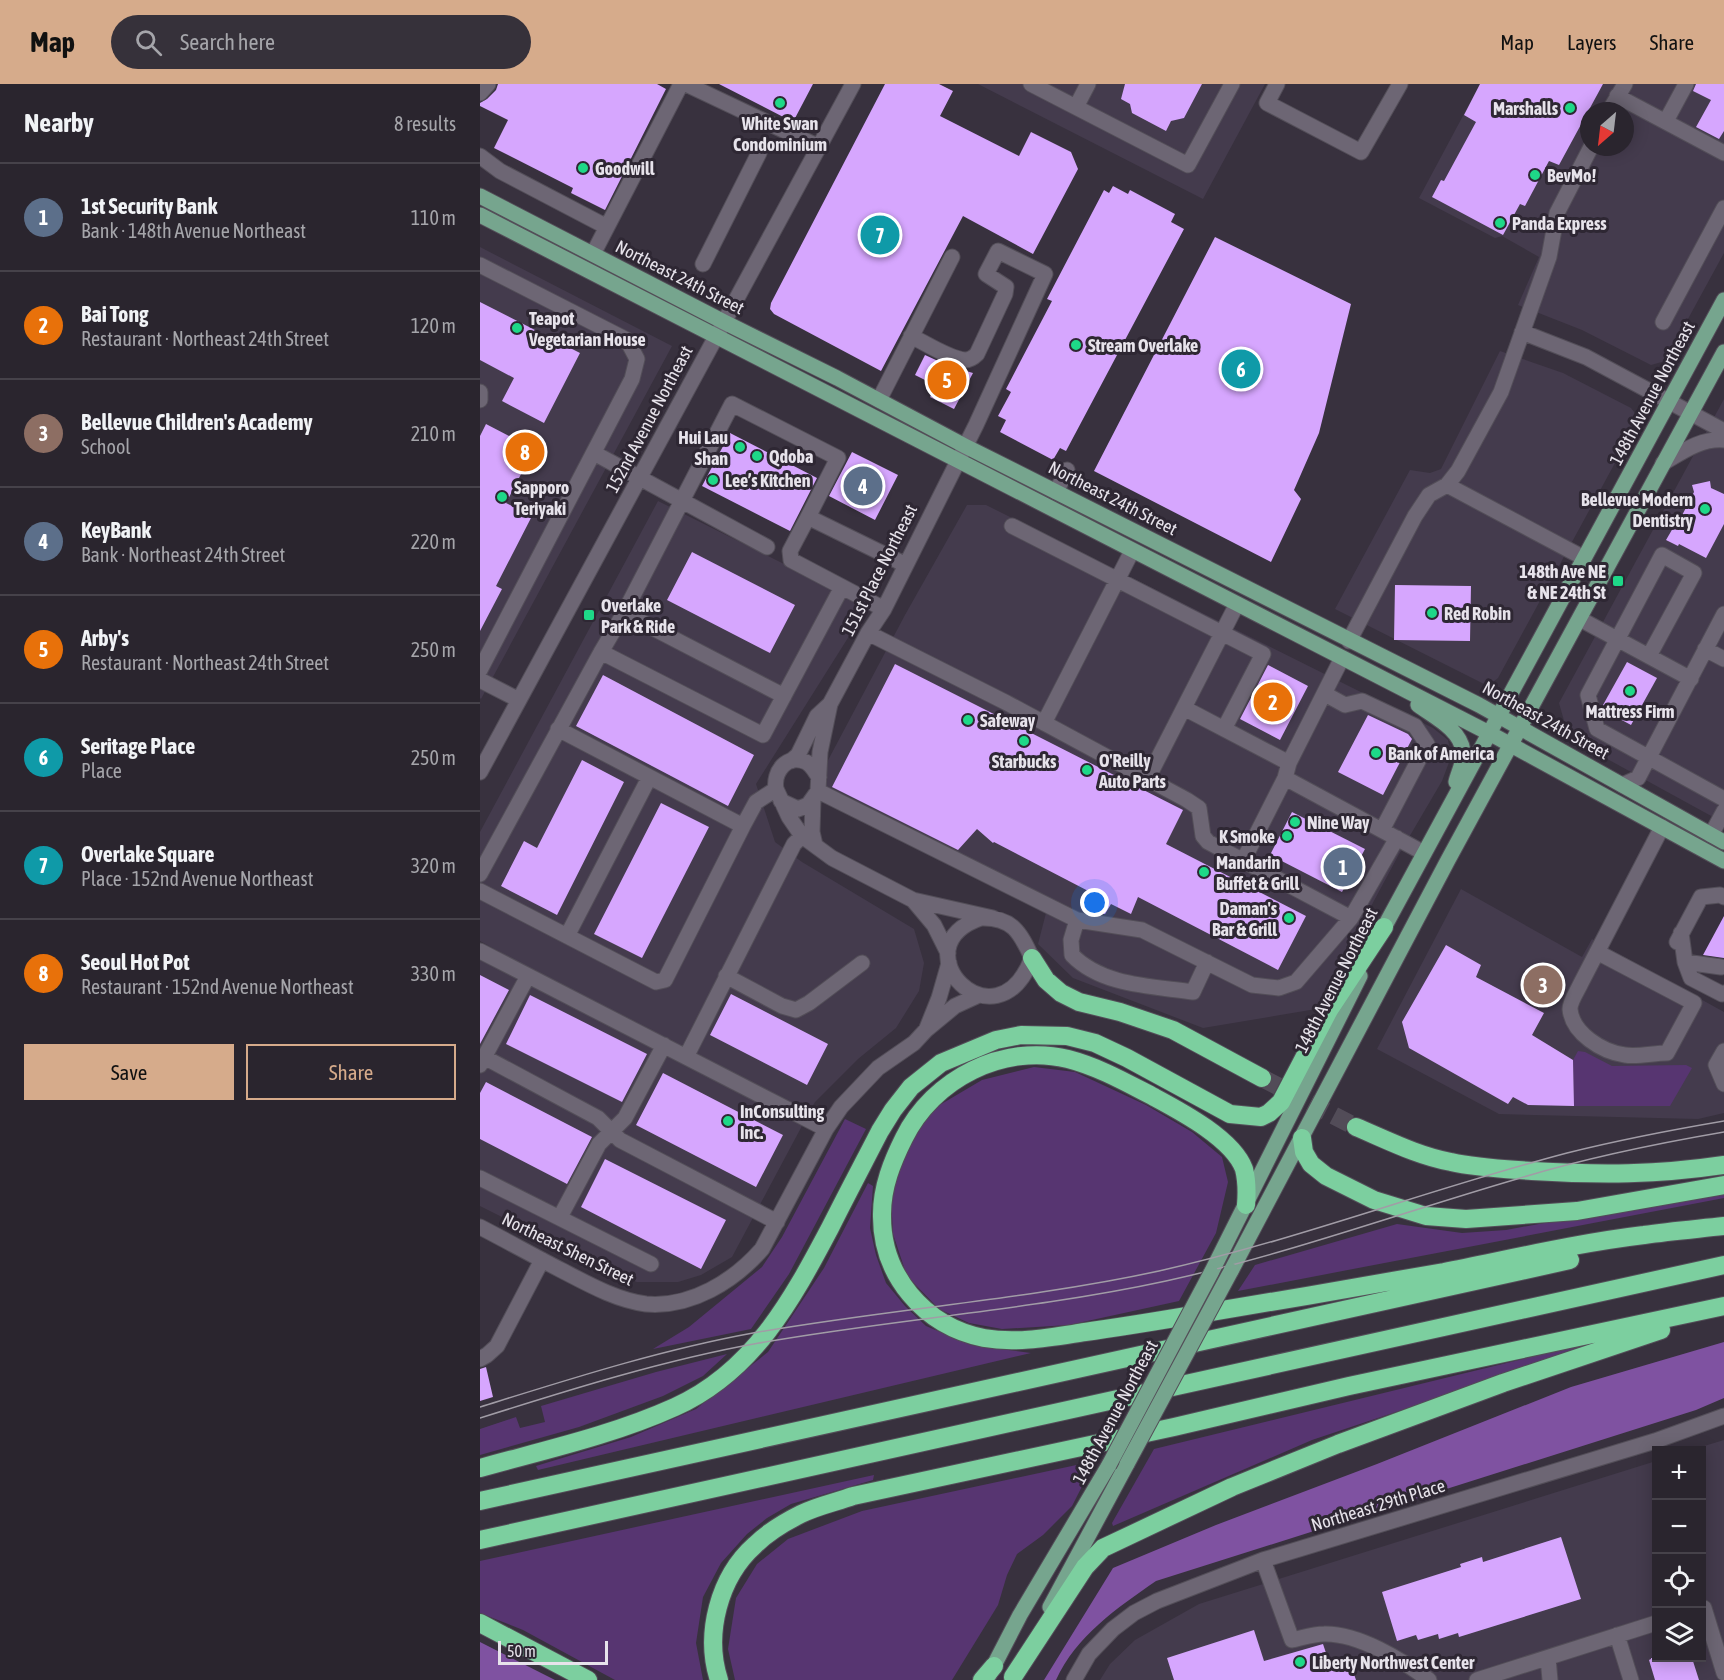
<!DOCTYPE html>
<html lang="en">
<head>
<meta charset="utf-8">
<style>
	:root { --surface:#2a252e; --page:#36313a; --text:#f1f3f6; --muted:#a5a5aa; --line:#46424a; --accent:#d6ab8b }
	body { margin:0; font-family:"Asap Condensed",sans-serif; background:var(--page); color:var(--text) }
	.controls { position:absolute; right:18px; bottom:18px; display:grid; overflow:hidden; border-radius:0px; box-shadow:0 3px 15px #0003 }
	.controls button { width:54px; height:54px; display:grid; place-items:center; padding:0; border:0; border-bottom:2px solid var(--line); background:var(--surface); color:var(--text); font:30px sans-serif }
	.compass { position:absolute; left:1100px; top:18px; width:54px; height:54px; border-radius:50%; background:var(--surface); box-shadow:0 3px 15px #0003; rotate:208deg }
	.scale { position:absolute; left:18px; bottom:15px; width:110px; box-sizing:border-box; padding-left:6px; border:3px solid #e7e3eb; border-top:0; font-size:16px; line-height:21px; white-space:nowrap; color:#e7e3eb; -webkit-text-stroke:4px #2e2733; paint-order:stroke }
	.you { position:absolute; left:615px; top:819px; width:21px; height:21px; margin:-15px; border:4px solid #fff; border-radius:50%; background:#1a73e8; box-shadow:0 0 0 9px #1a73e833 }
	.badge { display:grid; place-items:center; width:39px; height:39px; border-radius:50%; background:var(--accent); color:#fff; font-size:20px; font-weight:700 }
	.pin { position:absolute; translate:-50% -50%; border:3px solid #fff; box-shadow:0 2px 6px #0006 }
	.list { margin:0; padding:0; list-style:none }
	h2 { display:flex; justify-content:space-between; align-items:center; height:78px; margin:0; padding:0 24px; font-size:26px }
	h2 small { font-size:20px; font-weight:400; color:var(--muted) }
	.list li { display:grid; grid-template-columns:39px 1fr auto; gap:18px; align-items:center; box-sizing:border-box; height:108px; padding:0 24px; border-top:2px solid var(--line) }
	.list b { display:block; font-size:22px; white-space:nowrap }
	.list p { margin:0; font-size:20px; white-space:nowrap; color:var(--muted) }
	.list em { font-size:20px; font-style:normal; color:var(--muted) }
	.actions { display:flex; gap:12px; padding:18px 24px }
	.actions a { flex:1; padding:14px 0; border:2px solid var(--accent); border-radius:0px; text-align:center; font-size:21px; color:var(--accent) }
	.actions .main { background:var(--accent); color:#111 }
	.icon { flex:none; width:33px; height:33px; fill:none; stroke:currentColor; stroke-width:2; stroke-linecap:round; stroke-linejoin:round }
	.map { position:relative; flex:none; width:1244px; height:1596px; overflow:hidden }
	header { display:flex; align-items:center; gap:36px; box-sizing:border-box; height:84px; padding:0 30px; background:var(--accent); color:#111 }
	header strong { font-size:28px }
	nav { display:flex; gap:33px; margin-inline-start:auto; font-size:21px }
	.search { width:420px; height:54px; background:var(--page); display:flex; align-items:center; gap:15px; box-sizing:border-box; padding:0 21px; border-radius:33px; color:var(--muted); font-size:22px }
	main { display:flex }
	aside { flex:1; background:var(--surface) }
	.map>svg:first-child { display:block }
</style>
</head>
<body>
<header>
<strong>Map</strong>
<div class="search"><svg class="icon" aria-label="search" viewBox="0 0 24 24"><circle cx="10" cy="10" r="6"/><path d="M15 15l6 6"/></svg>Search here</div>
<nav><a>Map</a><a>Layers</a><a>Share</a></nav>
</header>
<main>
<aside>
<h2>Nearby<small>8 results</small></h2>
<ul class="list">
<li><span class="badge" style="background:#5c6f8a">1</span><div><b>1st Security Bank</b><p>Bank · 148th Avenue Northeast</p></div><em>110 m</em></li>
<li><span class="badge" style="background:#e8710a">2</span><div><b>Bai Tong</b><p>Restaurant · Northeast 24th Street</p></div><em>120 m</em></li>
<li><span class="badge" style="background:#8d6e63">3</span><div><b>Bellevue Children's Academy</b><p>School</p></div><em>210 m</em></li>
<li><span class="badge" style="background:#5c6f8a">4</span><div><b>KeyBank</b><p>Bank · Northeast 24th Street</p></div><em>220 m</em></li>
<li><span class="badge" style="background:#e8710a">5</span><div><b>Arby's</b><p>Restaurant · Northeast 24th Street</p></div><em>250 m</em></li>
<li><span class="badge" style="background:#0f9aa8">6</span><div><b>Seritage Place</b><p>Place</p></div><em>250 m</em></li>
<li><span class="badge" style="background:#0f9aa8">7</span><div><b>Overlake Square</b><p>Place · 152nd Avenue Northeast</p></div><em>320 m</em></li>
<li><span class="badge" style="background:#e8710a">8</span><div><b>Seoul Hot Pot</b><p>Restaurant · 152nd Avenue Northeast</p></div><em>330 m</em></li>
</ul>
<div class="actions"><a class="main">Save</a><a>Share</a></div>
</aside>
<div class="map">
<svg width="1244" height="1596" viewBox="0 0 1244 1596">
	<rect width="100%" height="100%" fill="#38313e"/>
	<path fill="#443b4d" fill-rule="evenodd" d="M498,0H785L723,115Z
		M1000,0H1244V169L1185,277L1171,281L1102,246L1038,221L1059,173L1022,152L1015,154L939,114ZM1109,27H1145V63H1109Z
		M0,163L192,262L1,615L0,614Z
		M1020,267L1083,289L1151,324L1154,328V333L1150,341L1154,344L1018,594L1008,602L855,525L930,386L950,389L961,385Z
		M1244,315V739L1089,654L1079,619Z
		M178,417L388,522L276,700L295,758L322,778L434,845L444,879L439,907L416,944L378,975L335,1018L324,1037L0,857V748Z
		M487,421H506L953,644L968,656L971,673L962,697L918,772L836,925L723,944L593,894L558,860L566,829L343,715L345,682L425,531Z
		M981,805L1102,873L1112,855L1244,928V1029L1218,1035L1019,1030L897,965Z
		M0,868L323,1040L252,1173L221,1191L198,1198H157L143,1193L0,1122Z
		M1244,1356V1596H620L630,1580L655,1556L719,1520L1176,1377V1574H1222V1366H1211Z"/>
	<path fill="#573571" d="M1098,967L1105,968L1132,982L1206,981L1212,984L1190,1022H1094L1093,976Z
		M554,983L595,988L666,1021L712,1048L742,1073L748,1098L736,1149L699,1217L589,1241L522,1245L489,1239L459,1225L427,1192L413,1150L411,1114L420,1083L435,1049L458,1022L502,996Z
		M365,1035L386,1045L309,1190L271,1245L173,1265L209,1243L282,1183L302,1153Z
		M388,1099L393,1102L390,1144L396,1171L406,1199L425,1222L446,1242L491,1261L551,1269L58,1386L56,1382L151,1353L216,1325L288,1268L344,1184Z
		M1244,1106V1114L758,1207L775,1181L917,1140L982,1149L1026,1146Z
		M1117,1257L1113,1262L832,1356L633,1442L632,1439L674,1365Z
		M247,1270L223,1292L183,1312L99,1343L0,1371V1345L36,1333L40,1344L65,1338L61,1322L176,1288Z
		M615,1377L592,1422L563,1451L537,1470L527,1491L518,1521L472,1596H255L248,1565L256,1514L277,1480L308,1455L382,1427Z
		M394,1391L393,1396L311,1420L287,1434L267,1450L241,1479L223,1513L216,1559L223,1596H135L43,1546L0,1529V1477Z"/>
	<path fill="#7f52a1" d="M1244,1258V1314L1216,1326L676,1497C637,1524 596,1552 576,1596H564L633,1484L736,1441L897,1380L1091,1303Z
		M0,1558L75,1596H0Z"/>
	<path fill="#d6a6fe" d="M18,0H177L186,5L125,126L91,109L93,104L14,64L28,36L0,22V19L7,15L16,6Z
		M239,0H333L313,38Z
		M405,0H459L473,7L460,32L539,72L551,48L591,68L598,85L553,170L483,132L401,287L294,230L290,225L291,219Z
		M645,0H722L704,34L691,37L686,47L652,29L650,20L641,15Z
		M1000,0H1123L1079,81L1069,77L1045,122L1040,120L1023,151L952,113L961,96L964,97L996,38L984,31Z
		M1216,0H1244V47L1239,55L1216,43L1231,16L1213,7Z
		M633,102L648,110L650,106L695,130L691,138L704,145L586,367L580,364L573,376L520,348L526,336L518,332L531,308L526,305L572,217L567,215L624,106L629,109Z
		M735,153L871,220L839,349L814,406L821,415L791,478L614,387Z
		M0,218L100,269L64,339L22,317L34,294L0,276Z
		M445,271L469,282L493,289L474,325L450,313L457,302L435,291Z
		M6,340L54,365L26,419L52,432L16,502L22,505L0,547V352Z
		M250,349L337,394L310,447L222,402Z
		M372,368L418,391L395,436L349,412Z
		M1230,397L1231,404L1244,410V440L1226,474L1199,460L1198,462L1186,456L1193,444L1195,445L1214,408L1212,401Z
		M212,468L315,521L290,569L187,516Z
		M915,501L991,502L990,557L914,556Z
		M1147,578L1177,594L1151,641L1125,627L1123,621Z
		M415,580L703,726L686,760L826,832L798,886L658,813L651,830L631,820L625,830L617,829L610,825L614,810L514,758L513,759L497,745L478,766L352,703Z
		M788,581L828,602L800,656L760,635Z
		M123,591L274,671L248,722L96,642Z
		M888,631L928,650L932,655L903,711L858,688Z
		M102,676L144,698L77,831L21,802L44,757L57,764Z
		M181,719L229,743L162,874L114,850Z
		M812,728L885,765L862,808L790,771Z
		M1244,832V874L1223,871Z
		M966,861L1001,881L996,893L1064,929L1052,951L1093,976L1094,1022L1048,1021L1033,1013L1028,1020L929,964L922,938Z
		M0,891L29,906L0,960Z
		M251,910L348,960L327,1001L230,951Z
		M50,911L167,970L142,1018L26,960Z
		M183,989L303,1051L276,1103L156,1041Z
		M6,998L112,1053L87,1100L0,1055V1009Z
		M125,1075L246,1136L221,1185L101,1123Z
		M6,1283L13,1313L0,1317V1285Z
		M1081,1453L1101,1515L979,1553L978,1549L959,1555L958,1550L938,1556L936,1551L917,1557L902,1508L981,1483L980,1480L1002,1473L1003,1478Z
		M774,1546L784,1577L843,1560L852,1587L871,1581L876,1596H694L687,1574Z
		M1171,1574H1212L1219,1596H1175L1169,1576L1171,1575Z"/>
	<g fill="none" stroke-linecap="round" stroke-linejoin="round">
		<path stroke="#524c58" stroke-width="18" stroke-dasharray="18 9" stroke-linecap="butt" d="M782,994L876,1043"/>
		<g stroke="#534e58" stroke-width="17">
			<path id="minor" d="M206,0L339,63
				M551,0L708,81L752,0
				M797,0L787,19L881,68L920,0
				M0,9L8,0
				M1137,12L1244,69
				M596,23L608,0
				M1129,27L1145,0
				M1186,37L1206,0
				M0,72L20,87L127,143
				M113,170L201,0
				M223,180L279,69
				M0,181L147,256L157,275L152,295L0,586
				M1183,238L1244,124
				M1042,248L1106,273L1244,347
				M0,308V316
				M399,316L472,173
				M114,369L287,463
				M1183,379C1202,368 1221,354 1244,356
				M967,401L1104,474
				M576,408L587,386
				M328,433L310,467L311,476L404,525
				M532,442L783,570L744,645
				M144,529L304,612
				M1100,535L1211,595
				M388,549L527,619L707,716L719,724L723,752L728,758L871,834
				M869,557L935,432L949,411L967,401L978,387L1021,308L1069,173L1077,129L1111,63
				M1225,565L1244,575
				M121,568L283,651L362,503
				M1169,572L1214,489L1182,471L1108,611L1117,645L1244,715
				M0,596L39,616
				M845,610L865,621L882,617L935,642L947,660L902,746
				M704,624L809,679
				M564,639L652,467
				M78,645L263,742L276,718L296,705
				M311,677L318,671L337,632L350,620L388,549L404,525L496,341L565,190L518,167L506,190L526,203L525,210L497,270C494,273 490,276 485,276C470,275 445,259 431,252
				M0,688L373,0
				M339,693C335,688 332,681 326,678C307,669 293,688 296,705L309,733L322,752L352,774L433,816L513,834
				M668,694L757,520
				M805,694L944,769
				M1142,701L1158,694L1244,530
				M338,707L597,836
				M333,715L332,748L335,761
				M301,717L318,725L328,721L338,707L340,668L350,620
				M1231,751L1244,727
				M763,777L805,694L809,679L862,574
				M0,790L121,568L144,529L252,320L358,374L328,433L426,481
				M0,807L176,898L185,896L263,742
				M433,816L454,841L468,869
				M501,834C532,833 540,848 552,874C516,968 416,863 501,834Z
				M1201,849L1205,878L1211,894L1242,910L1244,909
				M87,852L169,694
				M1197,858L1221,813L1240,811L1244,813
				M0,867L346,1045
				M1117,868L1214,919L1187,969C1174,969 1158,973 1145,971C1122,968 1092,949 1090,925C1090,917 1098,906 1101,899L1182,743
				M727,878L713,908C672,902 622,902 592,871L591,856L597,836L662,846L772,901L799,904L816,898L871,834L917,754
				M1205,878L1241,883
				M246,892L302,922L316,926L329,919L382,879
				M447,944L459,914L469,879
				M1244,967L1236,981L1244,1000
				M4,973L118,1034L140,1056L297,1138
				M206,973L314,760L322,752
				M0,981L48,892
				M0,1094L171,1180
				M80,1133L119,1060L145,1034L184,961
				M0,1143C27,1157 54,1172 81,1186C108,1200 136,1216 166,1220C211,1224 254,1197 282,1165L346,1045L361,1023L398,984L434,959L446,946L475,922L499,911
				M0,1275L7,1271L17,1262L62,1176
				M783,1476L812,1556C822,1554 833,1550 844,1550C878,1549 922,1576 949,1596
				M1224,1524L1244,1589
				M1137,1551L1151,1596
				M1068,1574L1070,1596
				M594,1596L609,1570L633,1545L654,1529L677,1517L783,1476L1175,1357L1244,1332
				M997,1596L1176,1539"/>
		</g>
		<g stroke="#534e58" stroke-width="17">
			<path id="major" d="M0,112L244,238L357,294L485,362L999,621L1244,758
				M0,131L1009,649L1244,777
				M938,621C954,633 980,645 983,667C985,676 978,689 976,698
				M900,851L1244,216
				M751,1187L968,776L1244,268
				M731,1189L880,892
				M570,1523L647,1380
				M509,1591L540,1531L629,1381"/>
		</g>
		<g stroke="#534e58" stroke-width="20">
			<path id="highway" d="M552,874L566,896L581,909L599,918L640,928L693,946L782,994
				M876,1043C907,1056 938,1072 971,1078C997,1084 1025,1085 1052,1087C1120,1091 1177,1091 1244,1081
				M822,1054L824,1068L831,1080L846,1092L894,1116L946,1132L986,1135L1097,1127L1244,1101
				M766,1121C767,1109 767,1097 764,1085C753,1055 702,1028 674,1013C647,999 619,983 588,975C523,959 453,995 424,1054C412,1078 402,1103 402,1130C401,1191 444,1242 504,1254C537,1260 572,1253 605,1248C641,1243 677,1237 713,1231C797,1217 880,1203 964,1188C1030,1175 1097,1159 1164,1151C1191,1147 1217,1145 1244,1142
				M0,1384C65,1366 133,1351 195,1323C273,1288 312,1216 350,1144C366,1112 383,1080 400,1047L413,1026L431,1003L461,979L516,956L541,951L587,952L615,959L647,974L750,1030L781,1033L789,1029L801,1018L849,926L904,843
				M0,1417L1090,1176
				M0,1456L1244,1181
				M0,1539L108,1596
				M533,1593L605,1483L623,1464L752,1403L858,1360L1023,1299L1181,1246
				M239,1596C224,1550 239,1493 275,1461C288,1448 305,1438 321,1430C337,1422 356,1418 373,1412L694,1343L869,1302L1244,1222
				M502,1596L514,1582"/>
		</g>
		<use href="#minor" stroke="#6d6674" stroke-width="15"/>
		<use href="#major" stroke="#76a58e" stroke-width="15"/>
		<use href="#highway" stroke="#7ccf9f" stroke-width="18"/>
		<path stroke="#a19ca6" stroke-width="1.5" d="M0,1323C90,1295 180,1266 273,1249C408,1225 545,1216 679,1187C817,1156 950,1105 1087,1069C1139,1056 1191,1046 1244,1037
			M0,1334C92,1305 184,1276 279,1259C414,1235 552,1226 686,1197C805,1171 920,1129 1037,1095C1105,1074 1174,1060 1244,1048"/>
		<g stroke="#534e58" stroke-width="17" stroke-linecap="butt">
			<path id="major-bridge" d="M647,1380L751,1187
				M629,1381L731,1189"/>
		</g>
		<use href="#major-bridge" stroke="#76a58e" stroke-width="15"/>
	</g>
	<g fill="#1ed888" stroke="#2e2733" stroke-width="2">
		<circle cx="300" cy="19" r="6"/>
		<circle cx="1090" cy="24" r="6"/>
		<circle cx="103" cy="84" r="6"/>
		<circle cx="1055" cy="91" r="6"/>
		<circle cx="1020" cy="139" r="6"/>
		<circle cx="37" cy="244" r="6"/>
		<circle cx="596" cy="261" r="6"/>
		<circle cx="260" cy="363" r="6"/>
		<circle cx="277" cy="372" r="6"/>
		<circle cx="233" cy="396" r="6"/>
		<circle cx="22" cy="413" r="6"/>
		<circle cx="1225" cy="425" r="6"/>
		<rect x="1132" y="491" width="12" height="12" rx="3"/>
		<circle cx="952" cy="529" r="6"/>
		<rect x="103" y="525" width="12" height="12" rx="3"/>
		<circle cx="1150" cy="607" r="6"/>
		<circle cx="488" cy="636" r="6"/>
		<circle cx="544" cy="657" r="6"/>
		<circle cx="896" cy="669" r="6"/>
		<circle cx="607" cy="686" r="6"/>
		<circle cx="815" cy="738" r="6"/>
		<circle cx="807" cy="752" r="6"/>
		<circle cx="724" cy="788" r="6"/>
		<circle cx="809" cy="834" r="6"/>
		<circle cx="248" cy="1037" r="6"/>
		<circle cx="820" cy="1578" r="6"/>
	</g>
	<g text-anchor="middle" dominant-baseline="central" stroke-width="6" stroke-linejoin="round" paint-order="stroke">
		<g font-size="18" font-weight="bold" fill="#e7e3eb" stroke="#2e2733" text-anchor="start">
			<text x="1078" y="24" text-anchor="end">Marshalls</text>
			<text x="300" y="39" text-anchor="middle">White Swan<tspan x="300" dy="21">Condominium</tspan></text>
			<text x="115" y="84">Goodwill</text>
			<text x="1067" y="91">BevMo!</text>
			<text x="1032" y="139">Panda Express</text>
			<text x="49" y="234">Teapot<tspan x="49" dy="21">Vegetarian House</tspan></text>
			<text x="608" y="261">Stream Overlake</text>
			<text x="248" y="353" text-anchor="end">Hui Lau<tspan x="248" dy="21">Shan</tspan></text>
			<text x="289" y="372">Qdoba</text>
			<text x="245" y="396">Lee’s Kitchen</text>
			<text x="34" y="403">Sapporo<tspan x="34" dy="21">Teriyaki</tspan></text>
			<text x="1213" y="415" text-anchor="end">Bellevue Modern<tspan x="1213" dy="21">Dentistry</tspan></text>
			<text x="1126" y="487" text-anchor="end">148th Ave NE<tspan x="1126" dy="21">&amp; NE 24th St</tspan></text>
			<text x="121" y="521">Overlake<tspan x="121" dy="21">Park &amp; Ride</tspan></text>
			<text x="964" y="529">Red Robin</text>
			<text x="1150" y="627" text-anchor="middle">Mattress Firm</text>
			<text x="500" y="636">Safeway</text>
			<text x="908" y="669">Bank of America</text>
			<text x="619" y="676">O'Reilly<tspan x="619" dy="21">Auto Parts</tspan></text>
			<text x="544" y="677" text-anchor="middle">Starbucks</text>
			<text x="827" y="738">Nine Way</text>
			<text x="795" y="752" text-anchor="end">K Smoke</text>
			<text x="736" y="778">Mandarin<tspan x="736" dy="21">Buffet &amp; Grill</tspan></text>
			<text x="797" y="824" text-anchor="end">Daman's<tspan x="797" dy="21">Bar &amp; Grill</tspan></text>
			<text x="260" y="1027">InConsulting<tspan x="260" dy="21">Inc.</tspan></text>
			<text x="832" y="1578">Liberty Northwest Center</text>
		</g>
		<g font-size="18" fill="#e7e3eb" stroke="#2e2733">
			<text transform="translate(200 193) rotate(27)">Northeast 24th Street</text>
			<text transform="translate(1172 309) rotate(-62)">148th Avenue Northeast</text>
			<text transform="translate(169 335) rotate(-62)">152nd Avenue Northeast</text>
			<text transform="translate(633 414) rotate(27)">Northeast 24th Street</text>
			<text transform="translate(399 486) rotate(-63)">151st Place Northeast</text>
			<text transform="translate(1066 636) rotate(29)">Northeast 24th Street</text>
			<text transform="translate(856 896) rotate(-63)">148th Avenue Northeast</text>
			<text transform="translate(88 1165) rotate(26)">Northeast Shen Street</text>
			<text transform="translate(635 1328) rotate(-62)">148th Avenue Northeast</text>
			<text transform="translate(898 1421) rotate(-17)">Northeast 29th Place</text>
		</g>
	</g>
</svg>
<div class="controls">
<button>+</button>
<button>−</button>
<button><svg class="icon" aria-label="locate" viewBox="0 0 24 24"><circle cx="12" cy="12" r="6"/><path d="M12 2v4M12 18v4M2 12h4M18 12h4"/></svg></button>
<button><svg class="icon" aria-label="layers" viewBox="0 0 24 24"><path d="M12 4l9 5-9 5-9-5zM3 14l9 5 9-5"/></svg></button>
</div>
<svg class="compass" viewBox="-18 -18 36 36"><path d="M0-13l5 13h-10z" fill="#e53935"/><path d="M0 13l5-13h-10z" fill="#a5a5aa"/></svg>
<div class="scale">50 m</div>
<div class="you"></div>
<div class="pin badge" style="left:863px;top:783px;background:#5c6f8a">1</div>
<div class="pin badge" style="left:793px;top:618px;background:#e8710a">2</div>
<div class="pin badge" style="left:1063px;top:901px;background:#8d6e63">3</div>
<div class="pin badge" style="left:383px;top:402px;background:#5c6f8a">4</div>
<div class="pin badge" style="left:467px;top:296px;background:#e8710a">5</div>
<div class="pin badge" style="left:761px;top:285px;background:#0f9aa8">6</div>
<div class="pin badge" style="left:400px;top:151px;background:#0f9aa8">7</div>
<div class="pin badge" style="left:45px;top:368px;background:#e8710a">8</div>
</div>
</main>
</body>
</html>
